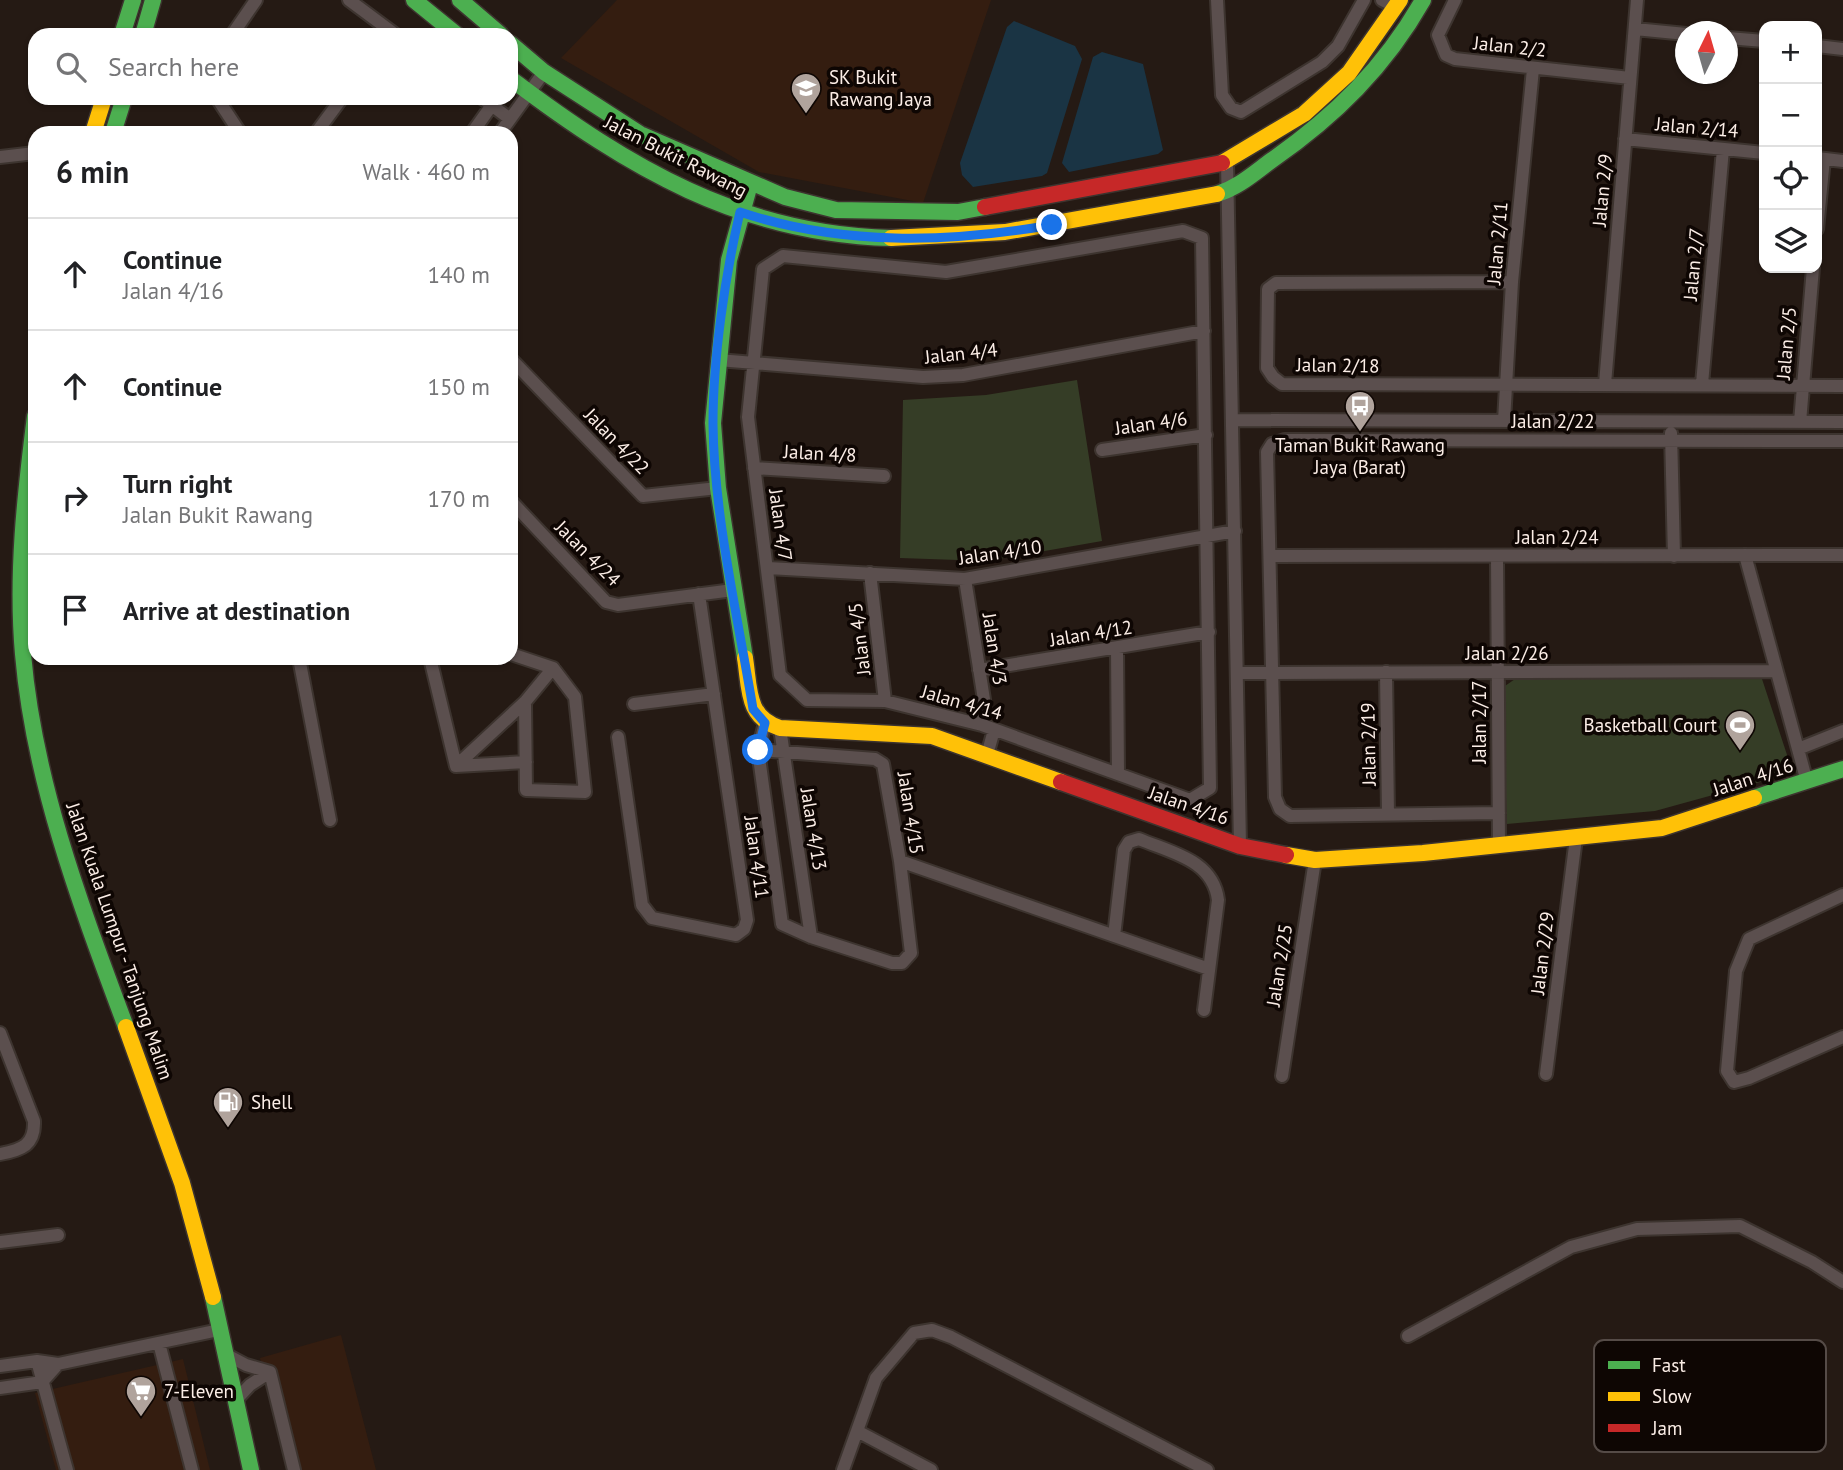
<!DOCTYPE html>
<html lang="en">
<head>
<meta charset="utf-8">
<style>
	:root { --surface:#fff; --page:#f2f2f2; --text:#202124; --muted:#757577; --line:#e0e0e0 }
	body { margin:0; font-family:"PT Sans",sans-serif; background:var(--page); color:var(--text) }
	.controls { position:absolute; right:21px; top:21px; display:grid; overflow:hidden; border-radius:14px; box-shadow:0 2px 5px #0004 }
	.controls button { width:63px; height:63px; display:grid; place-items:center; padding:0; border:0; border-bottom:2px solid var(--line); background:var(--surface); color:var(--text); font:35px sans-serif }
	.compass { position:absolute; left:1675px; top:21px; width:63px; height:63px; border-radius:50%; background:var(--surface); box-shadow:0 2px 5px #0004; rotate:5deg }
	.stop { position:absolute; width:21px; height:21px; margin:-16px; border:5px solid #1a73e8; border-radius:50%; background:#fff }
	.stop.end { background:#1a73e8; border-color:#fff; box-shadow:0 2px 7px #0008 }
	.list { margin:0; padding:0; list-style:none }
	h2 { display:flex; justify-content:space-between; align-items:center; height:91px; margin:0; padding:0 28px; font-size:30px }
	h2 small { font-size:23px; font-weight:400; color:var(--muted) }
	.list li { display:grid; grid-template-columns:46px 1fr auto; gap:21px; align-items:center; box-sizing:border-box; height:112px; padding:0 28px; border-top:2px solid var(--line) }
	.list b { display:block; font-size:26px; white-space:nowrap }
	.list p { margin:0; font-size:23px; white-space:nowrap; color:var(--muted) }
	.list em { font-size:23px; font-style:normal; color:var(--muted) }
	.icon { flex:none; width:38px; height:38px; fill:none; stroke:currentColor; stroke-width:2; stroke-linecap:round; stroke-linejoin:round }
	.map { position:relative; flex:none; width:1843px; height:1470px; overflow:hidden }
	.search { position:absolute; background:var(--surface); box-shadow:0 2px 5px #0004; left:28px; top:28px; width:490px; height:77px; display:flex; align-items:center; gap:18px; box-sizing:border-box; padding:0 24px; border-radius:21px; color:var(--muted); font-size:26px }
	.panel { position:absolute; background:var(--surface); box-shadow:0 2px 5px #0004; left:28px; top:126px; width:490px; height:539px; border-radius:21px }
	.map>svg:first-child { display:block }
</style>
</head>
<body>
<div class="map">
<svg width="1843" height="1470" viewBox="0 0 1843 1470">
	<rect width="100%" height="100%" fill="#251a14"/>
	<path fill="#341d10" d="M617,0H991L923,203L759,172L561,58Z
		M341,1335L376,1470H287L260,1358Z
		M183,1359L210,1470H56L35,1393Z"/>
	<path fill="#353d26" d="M1077,380L1102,541L987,561L900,558L903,400L986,395Z
		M1518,677L1762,679L1793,773L1655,811L1507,824L1502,688Z"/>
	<path fill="#1a3444" d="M1014,21L1075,46L1082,59L1047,173L1042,176L973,187L962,175L960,163L1007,27Z
		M1102,52L1143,64L1163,150L1158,154L1069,172L1062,163L1093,57Z"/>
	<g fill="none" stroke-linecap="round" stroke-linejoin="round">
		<g stroke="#3d342f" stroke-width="16">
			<path id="street" d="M349,0L396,35
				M1217,0L1222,95L1231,108L1241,112L1322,62L1338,46L1364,0
				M1382,0L1396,7
				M1455,0L1438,35L1446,55L1455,59L1630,78
				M1635,29L1686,34
				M232,35L256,0
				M1728,38L1764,41
				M1817,46L1843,49
				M217,98L240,133
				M482,98L510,119
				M316,133L342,98
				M472,133L492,105
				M500,133L544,72
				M1625,139L1764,153
				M0,157L35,153
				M1817,158L1843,161
				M1227,162L1240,846
				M1817,229L1824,159
				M1183,231L1202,238L1210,788L1190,800L982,725L885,701L807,700L780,675L748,417L763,269L783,256L946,272Z
				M1512,282L1276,283L1268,289L1267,368L1273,377L1282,384L1843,386
				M511,359L643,496L718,488
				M718,360L923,377L963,375L1204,331
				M1605,384L1637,0
				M1702,384L1723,149
				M1233,420L1843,422
				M1504,421L1512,282L1533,69
				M1800,422L1813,268
				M1671,433L1674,556
				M1102,450L1206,435
				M754,468L884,476
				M511,501L606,602L618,605L733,590
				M1745,555L1807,782
				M1270,556L1843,555
				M1497,556L1499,846
				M768,568L965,579L1235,531
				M870,573L885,701
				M965,579L985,706L982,725
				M1117,648L1118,774
				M511,654L553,668L575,697L585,792L526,790L525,702L553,668
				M299,658L330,820
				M430,658L456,766L526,762
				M979,670L1209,632
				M1386,672L1388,814
				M1237,673L1776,671
				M634,704L714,694
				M780,728L811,937
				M618,737L642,905L652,918L736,935L744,929L747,920L699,594
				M1798,749L1843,731
				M758,750L875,759L883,764L900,861L911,953L902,963H892L811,937L782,924L758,750L765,723
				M987,755L994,730
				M456,766L525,702
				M1499,813L1290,816L1280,809L1275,797L1267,452L1272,444L1285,440L1843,441
				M900,861L1209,969
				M1843,895L1749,939L1736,971L1727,1071L1734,1082L1749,1078L1843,1037
				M1114,936L1124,850L1129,842L1139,839C1172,853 1213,860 1218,900L1204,1010
				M0,1033L34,1121C35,1145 22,1150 0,1154
				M1546,1074L1576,838
				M1282,1076L1315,860
				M0,1242L58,1235
				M1408,1336L1571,1247L1637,1229L1740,1226L1812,1262L1843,1282
				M159,1343L192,1470
				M225,1354L246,1365L270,1372
				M37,1361L67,1470
				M0,1366L37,1361L58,1364L219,1330
				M270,1372L294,1470
				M0,1388L42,1382L58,1364
				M236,1400L250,1385L270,1372
				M857,1431L931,1470
				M843,1470L876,1378L914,1333L932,1330L951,1337L1207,1470"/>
		</g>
		<g stroke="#3d342f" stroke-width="19">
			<path id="fast" d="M414,0L457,35
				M460,0L501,35
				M122,35L133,0
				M143,35L153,0
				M511,44L544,72L640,134L785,197L836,210L958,212L985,207
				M511,79C629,168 740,234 891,238
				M113,133L124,98
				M1217,194C1239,187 1254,173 1272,160C1335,116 1385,67 1423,0
				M35,416C25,495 16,575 23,654C34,783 81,906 126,1027
				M745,658L718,488L713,423L729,260L750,184
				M1754,798L1843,769
				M213,1297L251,1470"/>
		</g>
		<g stroke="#3d342f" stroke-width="19">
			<path id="slow" d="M93,133L104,98
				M1222,163L1304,114L1349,73L1400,0
				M891,238L1005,232L1217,194
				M745,658C750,689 746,717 780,728L932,736L1061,782
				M1286,855L1315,860L1423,853L1662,828L1754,798
				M126,1027L182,1183L213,1297"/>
		</g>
		<g stroke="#3d342f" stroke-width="19">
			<path id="jam" d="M985,207L1222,163
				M1061,782L1240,846L1286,855"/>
		</g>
		<use href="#street" stroke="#5b4f4e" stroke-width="12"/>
		<use href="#fast" stroke="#4caf50" stroke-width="16"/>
		<use href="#slow" stroke="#ffc107" stroke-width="16"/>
		<use href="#jam" stroke="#c62828" stroke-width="16"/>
	</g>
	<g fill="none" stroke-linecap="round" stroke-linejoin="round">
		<path stroke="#1a73e8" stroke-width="9" d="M758,750L765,723L753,709C738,617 714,517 713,424C713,358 725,276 740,212C842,246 947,243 1052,225"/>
	</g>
	<defs>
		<g id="school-pin" transform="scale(1.575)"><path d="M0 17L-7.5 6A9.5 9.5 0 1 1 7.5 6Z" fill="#b0a39c" stroke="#0e0603"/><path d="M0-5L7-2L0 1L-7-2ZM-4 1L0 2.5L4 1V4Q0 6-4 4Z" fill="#fff"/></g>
		<g id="bus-pin" transform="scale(1.575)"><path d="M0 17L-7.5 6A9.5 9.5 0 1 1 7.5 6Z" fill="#b0a39c" stroke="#0e0603"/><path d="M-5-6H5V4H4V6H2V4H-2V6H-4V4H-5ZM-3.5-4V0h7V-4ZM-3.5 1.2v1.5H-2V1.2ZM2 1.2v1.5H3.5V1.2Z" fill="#fff"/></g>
		<g id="stadium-pin" transform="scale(1.575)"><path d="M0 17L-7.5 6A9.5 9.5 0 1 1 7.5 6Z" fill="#b0a39c" stroke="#0e0603"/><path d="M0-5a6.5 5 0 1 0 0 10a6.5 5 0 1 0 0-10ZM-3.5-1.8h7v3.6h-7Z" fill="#fff"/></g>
		<g id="fuel-pin" transform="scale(1.575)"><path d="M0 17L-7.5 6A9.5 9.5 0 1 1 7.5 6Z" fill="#b0a39c" stroke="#0e0603"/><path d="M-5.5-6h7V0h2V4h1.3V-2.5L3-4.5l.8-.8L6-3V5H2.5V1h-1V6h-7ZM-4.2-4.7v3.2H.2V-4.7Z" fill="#fff"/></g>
		<g id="supermarket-pin" transform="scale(1.575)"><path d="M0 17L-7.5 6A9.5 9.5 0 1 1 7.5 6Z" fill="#b0a39c" stroke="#0e0603"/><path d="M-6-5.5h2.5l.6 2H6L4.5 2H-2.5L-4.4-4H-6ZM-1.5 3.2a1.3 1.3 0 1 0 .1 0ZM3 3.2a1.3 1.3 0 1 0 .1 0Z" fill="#fff"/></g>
	</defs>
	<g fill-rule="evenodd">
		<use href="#school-pin" x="806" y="88"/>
		<use href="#bus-pin" x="1360" y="406"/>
		<use href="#stadium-pin" x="1740" y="725"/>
		<use href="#fuel-pin" x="228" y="1102"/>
		<use href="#supermarket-pin" x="141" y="1391"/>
	</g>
	<g text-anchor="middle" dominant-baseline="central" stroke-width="7" stroke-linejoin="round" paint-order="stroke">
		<g font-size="19" fill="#fbede6" stroke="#0e0603">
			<text transform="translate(1510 46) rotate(6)">Jalan 2/2</text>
			<text transform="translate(1697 127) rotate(5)">Jalan 2/14</text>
			<text transform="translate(676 156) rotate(27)">Jalan Bukit Rawang</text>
			<text transform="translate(1602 190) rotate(-85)">Jalan 2/9</text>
			<text transform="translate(1497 243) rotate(-85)">Jalan 2/11</text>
			<text transform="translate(1693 264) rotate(-85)">Jalan 2/7</text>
			<text transform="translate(1786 343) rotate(-85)">Jalan 2/5</text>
			<text transform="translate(961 353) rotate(-6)">Jalan 4/4</text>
			<text transform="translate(1338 365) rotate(1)">Jalan 2/18</text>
			<text x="1553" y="421">Jalan 2/22</text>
			<text transform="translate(1151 423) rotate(-8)">Jalan 4/6</text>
			<text transform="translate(617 441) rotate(46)">Jalan 4/22</text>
			<text transform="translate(820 453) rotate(3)">Jalan 4/8</text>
			<text transform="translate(781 525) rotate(82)">Jalan 4/7</text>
			<text x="1557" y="537">Jalan 2/24</text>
			<text transform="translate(1000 552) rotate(-8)">Jalan 4/10</text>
			<text transform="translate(588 553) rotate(45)">Jalan 4/24</text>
			<text transform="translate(1091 633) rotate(-9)">Jalan 4/12</text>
			<text transform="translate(859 639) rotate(-97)">Jalan 4/5</text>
			<text transform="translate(995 649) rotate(81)">Jalan 4/3</text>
			<text x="1507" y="653">Jalan 2/26</text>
			<text transform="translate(962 702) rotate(16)">Jalan 4/14</text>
			<text transform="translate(1479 722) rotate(-90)">Jalan 2/17</text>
			<text transform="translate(1368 744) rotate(-91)">Jalan 2/19</text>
			<text transform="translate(1753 777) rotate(-18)">Jalan 4/16</text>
			<text transform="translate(1189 805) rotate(19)">Jalan 4/16</text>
			<text transform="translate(911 813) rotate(81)">Jalan 4/15</text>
			<text transform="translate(814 829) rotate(81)">Jalan 4/13</text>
			<text transform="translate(757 857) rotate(82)">Jalan 4/11</text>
			<text transform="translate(120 941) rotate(71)">Jalan Kuala Lumpur - Tanjung Malim</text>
			<text transform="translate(1542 953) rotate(-83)">Jalan 2/29</text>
			<text transform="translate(1279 965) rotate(-81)">Jalan 2/25</text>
		</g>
		<g font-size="19" fill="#fbede6" stroke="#0e0603" text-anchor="start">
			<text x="829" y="77">SK Bukit<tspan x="829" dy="22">Rawang Jaya</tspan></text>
			<text x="1360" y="445" text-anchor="middle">Taman Bukit Rawang<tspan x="1360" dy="22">Jaya (Barat)</tspan></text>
			<text x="1717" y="725" text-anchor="end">Basketball Court</text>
			<text x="251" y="1102">Shell</text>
			<text x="164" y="1391">7-Eleven</text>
		</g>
	</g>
	<rect x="1594" y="1340" width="232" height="112" rx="10" fill="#0e0603" stroke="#554b47" stroke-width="2"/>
	<rect x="1608" y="1361" width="32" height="8" fill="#4caf50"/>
	<rect x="1608" y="1392" width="32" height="9" fill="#ffc107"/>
	<rect x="1608" y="1424" width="32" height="8" fill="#c62828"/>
	<g font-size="19" fill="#fbede6">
		<text x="1652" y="1372">Fast</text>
		<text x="1652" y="1403">Slow</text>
		<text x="1652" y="1435">Jam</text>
	</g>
</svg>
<div class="controls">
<button>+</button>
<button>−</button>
<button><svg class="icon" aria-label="locate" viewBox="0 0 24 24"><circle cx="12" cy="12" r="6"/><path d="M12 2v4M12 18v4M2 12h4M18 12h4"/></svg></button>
<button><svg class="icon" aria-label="layers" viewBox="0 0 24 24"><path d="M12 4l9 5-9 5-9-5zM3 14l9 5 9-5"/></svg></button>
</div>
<svg class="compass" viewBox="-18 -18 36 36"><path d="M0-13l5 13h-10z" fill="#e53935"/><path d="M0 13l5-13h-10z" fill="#757577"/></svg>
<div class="stop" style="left:758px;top:750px"></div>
<div class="stop end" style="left:1052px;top:225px"></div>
<div class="search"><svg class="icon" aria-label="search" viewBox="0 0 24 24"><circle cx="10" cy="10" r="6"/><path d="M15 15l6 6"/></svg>Search here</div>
<section class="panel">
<h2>6 min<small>Walk · 460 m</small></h2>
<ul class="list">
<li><svg class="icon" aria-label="ahead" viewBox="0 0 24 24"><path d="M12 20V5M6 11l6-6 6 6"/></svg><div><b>Continue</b><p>Jalan 4/16</p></div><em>140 m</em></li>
<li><svg class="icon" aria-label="ahead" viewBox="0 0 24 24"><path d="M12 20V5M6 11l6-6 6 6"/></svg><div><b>Continue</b></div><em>150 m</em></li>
<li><svg class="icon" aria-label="right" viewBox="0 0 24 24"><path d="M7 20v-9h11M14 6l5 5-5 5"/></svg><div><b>Turn right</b><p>Jalan Bukit Rawang</p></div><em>170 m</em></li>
<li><svg class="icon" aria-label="arrive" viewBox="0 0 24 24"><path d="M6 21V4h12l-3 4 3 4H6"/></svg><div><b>Arrive at destination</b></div></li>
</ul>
</section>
</div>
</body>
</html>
